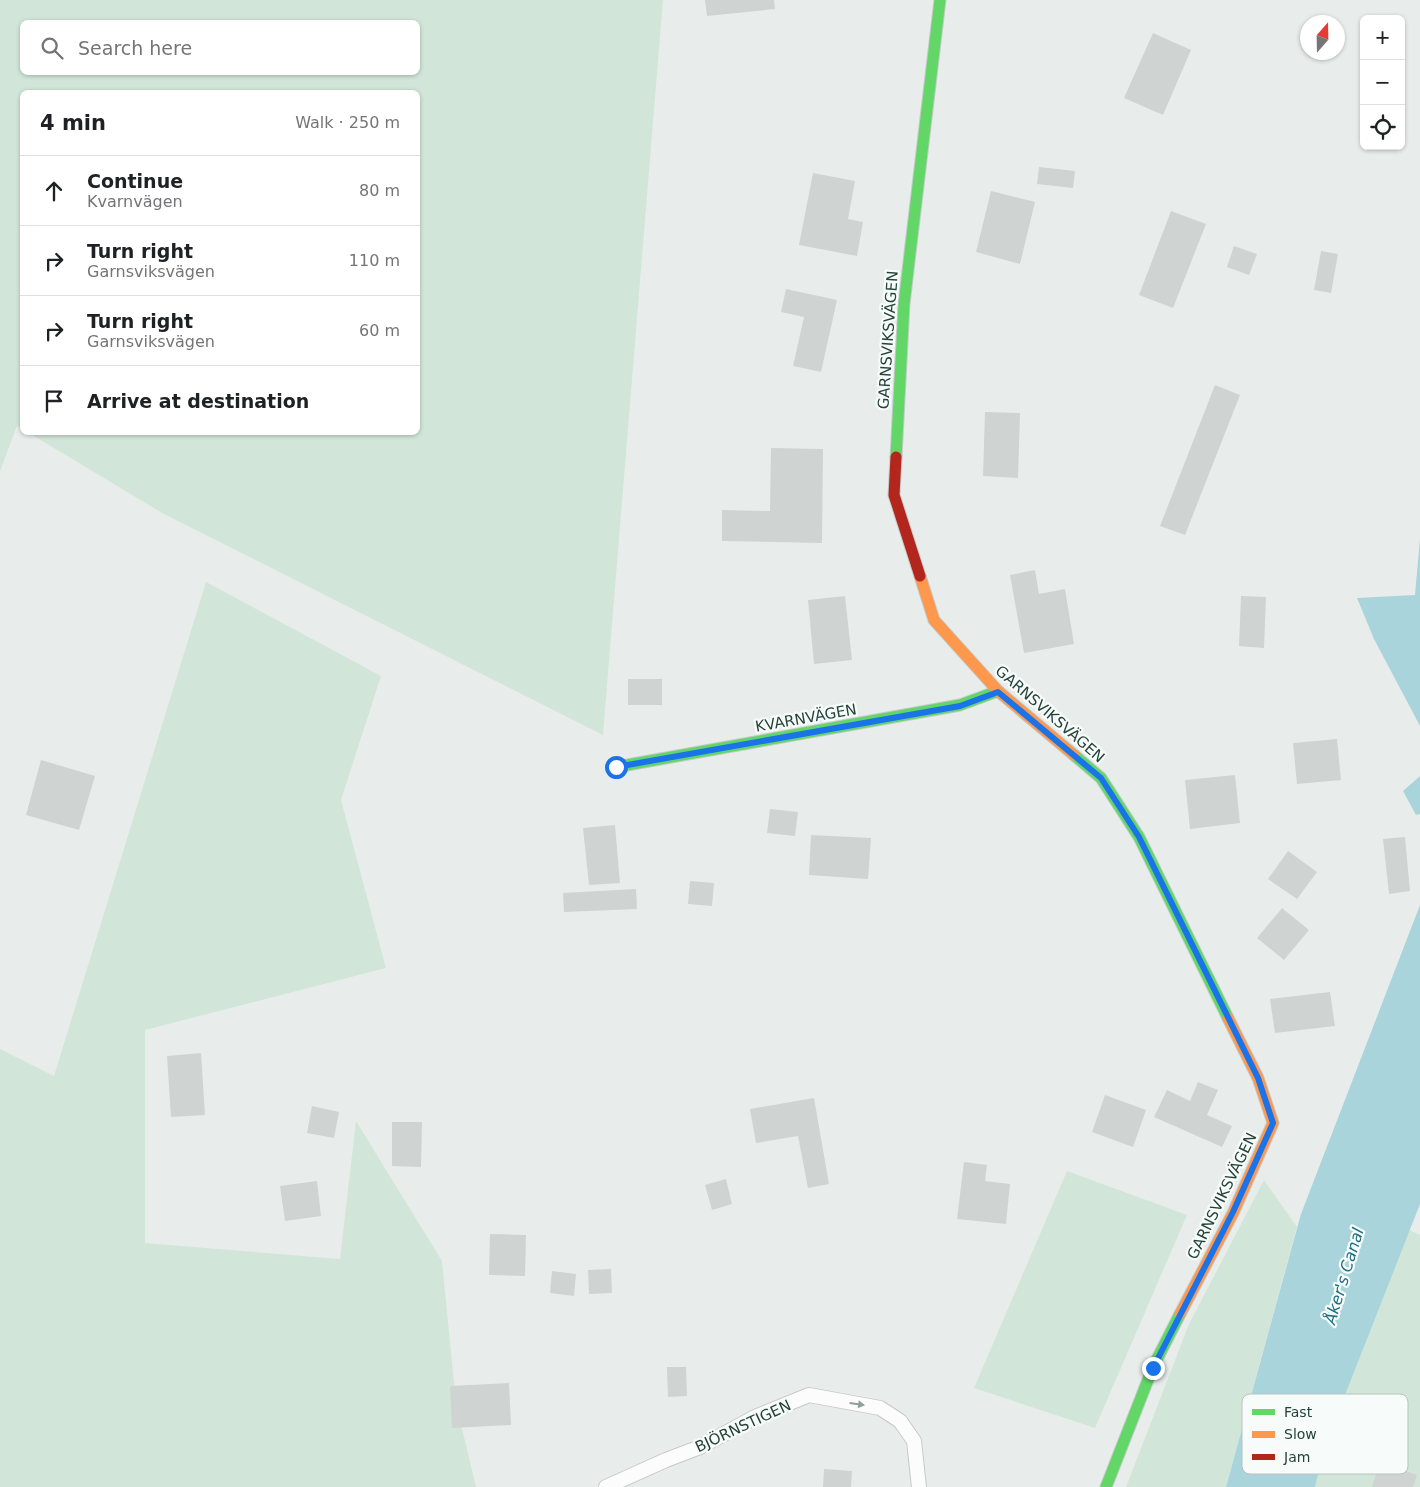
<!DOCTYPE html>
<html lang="en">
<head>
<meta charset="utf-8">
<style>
	:root { --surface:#fff; --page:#f6f6f6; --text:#202124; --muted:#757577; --line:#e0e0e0 }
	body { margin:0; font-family:"DejaVu Sans",sans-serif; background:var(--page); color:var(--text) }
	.controls { position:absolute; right:15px; top:15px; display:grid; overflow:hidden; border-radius:8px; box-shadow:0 1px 4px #0004 }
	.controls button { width:45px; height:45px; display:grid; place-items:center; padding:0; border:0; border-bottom:1px solid var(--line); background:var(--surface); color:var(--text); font:25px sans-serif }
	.compass { position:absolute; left:1300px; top:15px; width:45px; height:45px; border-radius:50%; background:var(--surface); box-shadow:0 1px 4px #0004; rotate:20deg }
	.stop { position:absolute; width:15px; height:15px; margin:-11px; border:4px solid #1a73e8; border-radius:50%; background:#fff }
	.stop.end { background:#1a73e8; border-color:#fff; box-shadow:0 1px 5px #0008 }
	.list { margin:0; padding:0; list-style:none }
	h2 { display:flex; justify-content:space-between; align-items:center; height:65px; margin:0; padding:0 20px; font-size:21px }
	h2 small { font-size:16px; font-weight:400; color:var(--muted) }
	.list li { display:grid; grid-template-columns:32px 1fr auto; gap:15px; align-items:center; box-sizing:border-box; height:70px; padding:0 20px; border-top:1px solid var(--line) }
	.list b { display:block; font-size:19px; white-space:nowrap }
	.list p { margin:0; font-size:16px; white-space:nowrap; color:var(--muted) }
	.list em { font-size:16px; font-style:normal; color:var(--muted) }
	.icon { flex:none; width:28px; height:28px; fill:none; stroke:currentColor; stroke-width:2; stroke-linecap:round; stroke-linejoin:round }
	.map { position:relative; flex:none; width:1420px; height:1487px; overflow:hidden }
	.search { position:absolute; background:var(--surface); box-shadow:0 1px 4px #0004; left:20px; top:20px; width:400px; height:55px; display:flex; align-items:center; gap:12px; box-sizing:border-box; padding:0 18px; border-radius:8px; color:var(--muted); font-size:19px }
	.panel { position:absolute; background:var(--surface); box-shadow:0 1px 4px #0004; left:20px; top:90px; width:400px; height:345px; border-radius:8px }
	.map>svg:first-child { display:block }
</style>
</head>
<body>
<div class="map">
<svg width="1420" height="1487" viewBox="0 0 1420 1487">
	<rect width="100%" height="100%" fill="#e8edeb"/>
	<path fill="#d1e6d8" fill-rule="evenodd" d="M0,0H663L603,735L162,513L29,433L418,432V92H22V429L17,426L0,471ZM418,22V72H22V22Z
		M206,582L381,676L341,800L386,968L145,1030V1243L340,1259L356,1121L442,1261L456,1403L476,1487H0V1049L54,1076Z
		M1067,1171L1187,1215L1095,1428L974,1388Z
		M1264,1180L1297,1227L1226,1487H1126L1189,1324Z
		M1409,1230L1420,1235V1487H1315L1325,1446Z"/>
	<path fill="#a9d4db" d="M1420,539V726L1374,639L1357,598L1415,595Z
		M1420,776V814L1416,815L1403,791Z
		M1420,905V1204L1325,1446L1315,1487H1226L1301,1214Z"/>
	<path fill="#cfd4d2" d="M705,0H774L775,9L707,16Z
		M1153,33L1191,50L1163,115L1124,98Z
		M1039,167L1075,171L1073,188L1037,184Z
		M813,173L855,181L848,219L863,222L857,256L799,245Z
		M991,191L1035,202L1020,264L976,252Z
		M1171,211L1206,224L1173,308L1139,295Z
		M1234,246L1257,254L1249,275L1227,267Z
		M1321,251L1338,254L1331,293L1314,290Z
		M786,289L837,300L821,372L793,366L804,317L781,312Z
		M1215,385L1240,395L1185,535L1160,526Z
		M985,412L1020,413L1018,478L983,476Z
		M771,448L823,449L822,543L722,541V510L770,511Z
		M1035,570L1039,594L1065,589L1074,644L1024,653L1010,575Z
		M845,596L852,660L814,664L808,600Z
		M1241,596L1266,597L1264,648L1239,646Z
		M628,679H662V705H628Z
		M1337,739L1341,780L1297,784L1293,743Z
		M41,760L95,776L79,830L26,815Z
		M1235,775L1240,823L1190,829L1185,780Z
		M770,809L798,812L795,836L767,833Z
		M615,825L620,883L589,885L583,828Z
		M811,835L871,838L868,879L809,875Z
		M1405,837L1410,891L1389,894L1383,839Z
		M1288,851L1317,872L1297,899L1268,879Z
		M690,881L714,883L712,906L688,904Z
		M636,889L637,909L564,912L563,893Z
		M1282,908L1309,930L1284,960L1257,938Z
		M1330,992L1335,1026L1275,1033L1270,999Z
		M201,1053L205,1115L171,1117L167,1056Z
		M1198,1082L1218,1090L1207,1115L1232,1126L1222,1147L1154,1117L1167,1090L1190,1101Z
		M1105,1095L1146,1110L1133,1147L1092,1132Z
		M814,1098L829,1184L808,1188L798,1136L756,1143L750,1109Z
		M312,1106L339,1112L334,1138L307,1133Z
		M392,1122H422L421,1167L392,1166Z
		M964,1162L987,1165L985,1181L1010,1184L1006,1224L957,1219Z
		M726,1179L732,1204L712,1210L705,1185Z
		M317,1181L321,1216L285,1221L280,1186Z
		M490,1234L526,1235L525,1276L489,1275Z
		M611,1269L612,1293L589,1294L588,1270Z
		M552,1271L576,1274L574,1296L550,1293Z
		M667,1367H686L687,1396L668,1397Z
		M509,1383L511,1425L452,1428L450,1386Z
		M1380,1462L1417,1475L1413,1487H1372Z
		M824,1469L852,1471L851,1487H823Z"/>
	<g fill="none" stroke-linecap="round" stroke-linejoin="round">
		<g stroke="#c5cac8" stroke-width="16">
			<path id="lane" d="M606,1487L666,1460L700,1447L755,1417L809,1395L880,1408L900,1421L914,1441L919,1487"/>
		</g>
		<g stroke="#c3cbc8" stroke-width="13">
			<path id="fast" d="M896,457L904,304L940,0
				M1074,755L1101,778L1139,837L1228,1018
				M616,767L960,705L998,691
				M1106,1487L1153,1367L1180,1314"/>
		</g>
		<g stroke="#c3cbc8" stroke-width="13">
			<path id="slow" d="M920,576L934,620L998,691L1074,755
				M1180,1314L1233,1213L1273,1123L1258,1078L1228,1018"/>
		</g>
		<g stroke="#c3cbc8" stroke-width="13">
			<path id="jam" d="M896,457L894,495L920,576"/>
		</g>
		<use href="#lane" stroke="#fcfcfc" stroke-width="14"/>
		<use href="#fast" stroke="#63d668" stroke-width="11"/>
		<use href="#slow" stroke="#ff974d" stroke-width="11"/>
		<use href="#jam" stroke="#b3261e" stroke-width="11"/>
	</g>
	<defs><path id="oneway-solid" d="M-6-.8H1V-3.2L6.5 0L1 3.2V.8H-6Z" transform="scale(1.25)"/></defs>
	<use fill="#909f9b" href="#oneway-solid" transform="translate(857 1404) rotate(8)"/>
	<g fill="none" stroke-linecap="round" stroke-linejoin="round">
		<path stroke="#1a73e8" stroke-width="6" d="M616,767L960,706L998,692L1101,778L1139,837L1258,1078L1273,1123L1233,1212L1153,1368"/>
	</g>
	<g text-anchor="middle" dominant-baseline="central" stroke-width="4.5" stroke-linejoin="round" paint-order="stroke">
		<g font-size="15" fill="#24423a" stroke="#f7fbf9">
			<text transform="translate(888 340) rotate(-86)">GARNSVIKSVÄGEN</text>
			<text transform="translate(1050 714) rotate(41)">GARNSVIKSVÄGEN</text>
			<text transform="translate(806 718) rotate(-10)">KVARNVÄGEN</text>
			<text transform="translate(1222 1196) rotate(-64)">GARNSVIKSVÄGEN</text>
			<text transform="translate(743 1426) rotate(-25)">BJÖRNSTIGEN</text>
		</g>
		<g font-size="16" font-style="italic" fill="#1c6f80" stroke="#f7fbf9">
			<text transform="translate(1344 1276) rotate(-73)">Åker's Canal</text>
		</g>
	</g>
	<rect x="1242" y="1394" width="166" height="80" rx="8" fill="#f7fbf9" stroke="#b8c4c0" stroke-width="1"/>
	<rect x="1252" y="1409" width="23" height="6" fill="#63d668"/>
	<rect x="1252" y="1431" width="23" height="7" fill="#ff974d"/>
	<rect x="1252" y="1454" width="23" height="6" fill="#b3261e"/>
	<g font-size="14" fill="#24423a">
		<text x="1284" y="1417">Fast</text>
		<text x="1284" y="1439">Slow</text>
		<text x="1284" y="1462">Jam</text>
	</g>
</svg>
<div class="controls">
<button>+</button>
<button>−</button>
<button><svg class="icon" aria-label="locate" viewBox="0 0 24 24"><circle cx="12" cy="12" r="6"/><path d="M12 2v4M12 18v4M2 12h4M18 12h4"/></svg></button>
</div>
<svg class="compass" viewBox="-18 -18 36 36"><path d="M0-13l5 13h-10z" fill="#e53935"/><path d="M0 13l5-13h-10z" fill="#757577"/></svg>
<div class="stop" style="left:616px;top:767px"></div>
<div class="stop end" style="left:1153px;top:1368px"></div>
<div class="search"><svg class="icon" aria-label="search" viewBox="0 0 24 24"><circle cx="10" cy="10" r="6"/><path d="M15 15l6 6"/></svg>Search here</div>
<section class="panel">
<h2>4 min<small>Walk · 250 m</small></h2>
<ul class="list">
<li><svg class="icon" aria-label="ahead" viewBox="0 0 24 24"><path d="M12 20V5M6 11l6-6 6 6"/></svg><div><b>Continue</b><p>Kvarnvägen</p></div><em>80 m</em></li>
<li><svg class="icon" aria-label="right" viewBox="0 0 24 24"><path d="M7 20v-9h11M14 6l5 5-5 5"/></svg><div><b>Turn right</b><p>Garnsviksvägen</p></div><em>110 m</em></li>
<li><svg class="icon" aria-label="right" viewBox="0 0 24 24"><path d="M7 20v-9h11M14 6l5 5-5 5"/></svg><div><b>Turn right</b><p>Garnsviksvägen</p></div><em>60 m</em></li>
<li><svg class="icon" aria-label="arrive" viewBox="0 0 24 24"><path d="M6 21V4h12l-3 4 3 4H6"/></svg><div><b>Arrive at destination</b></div></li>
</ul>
</section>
</div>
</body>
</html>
